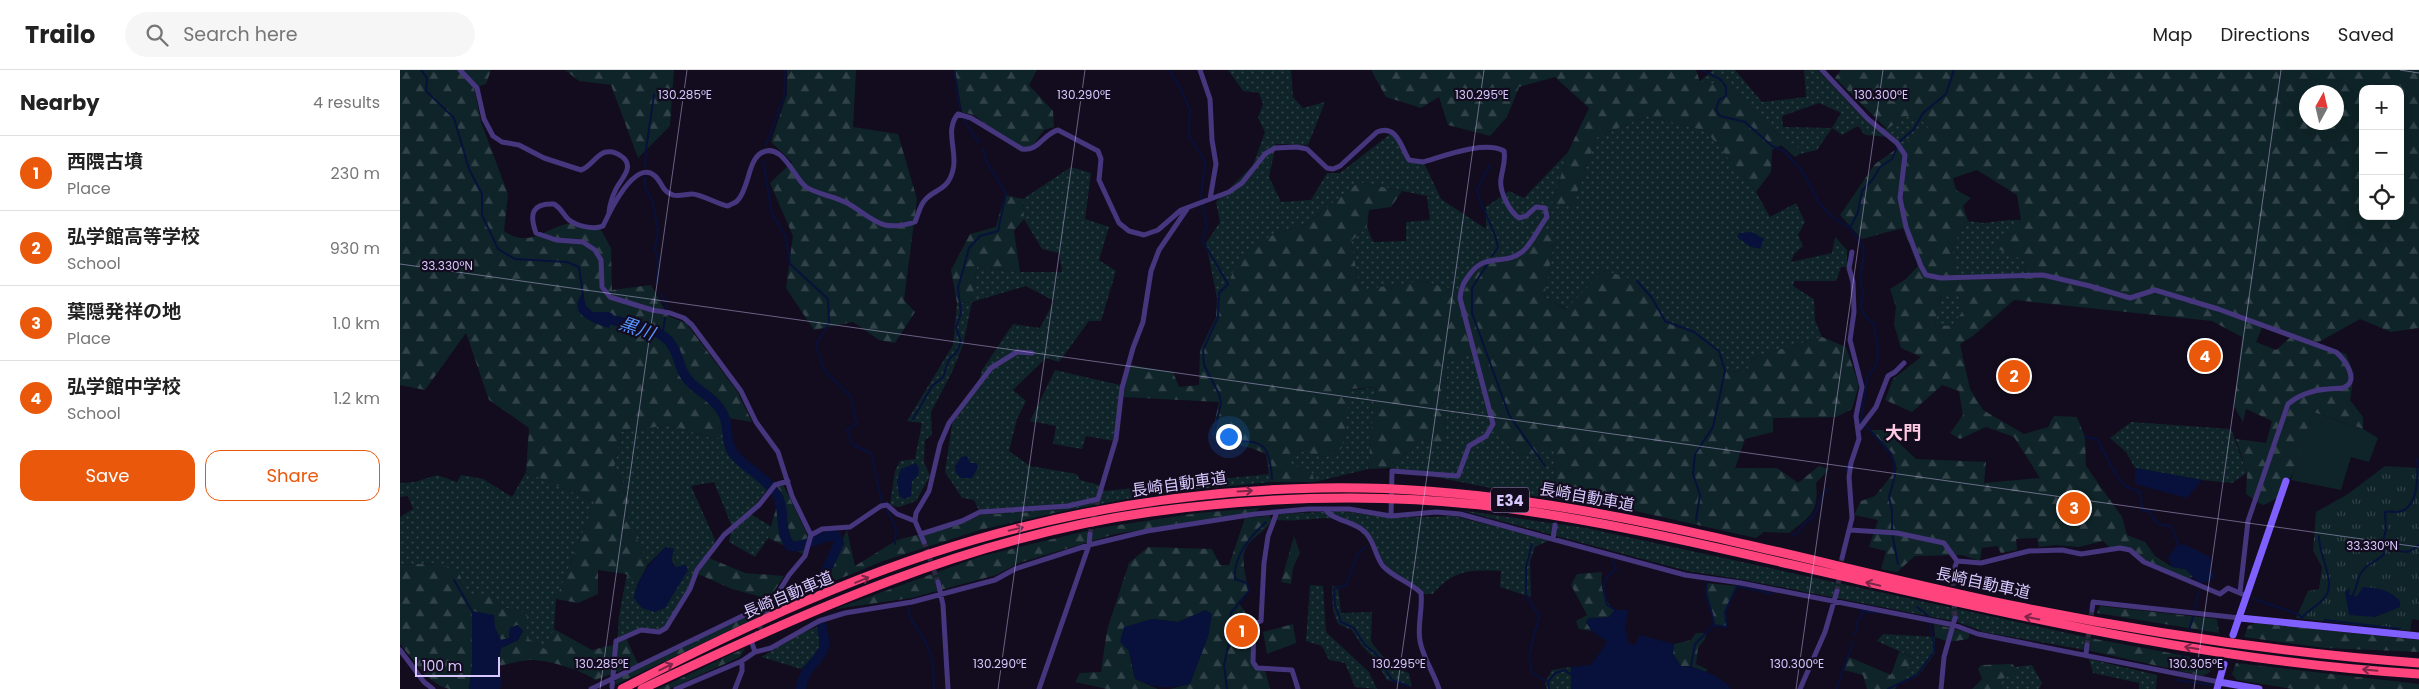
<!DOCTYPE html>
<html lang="en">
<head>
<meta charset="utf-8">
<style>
	:root { --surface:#fff; --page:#f6f6f6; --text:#222; --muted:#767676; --line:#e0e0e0; --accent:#ea580c }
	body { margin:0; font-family:Poppins,"Noto Sans JP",sans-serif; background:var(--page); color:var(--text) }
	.controls { position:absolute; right:15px; top:15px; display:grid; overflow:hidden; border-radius:10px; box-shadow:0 5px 20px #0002 }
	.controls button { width:45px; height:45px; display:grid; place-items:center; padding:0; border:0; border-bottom:1px solid var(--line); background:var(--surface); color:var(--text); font:25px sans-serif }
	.compass { position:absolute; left:1899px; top:15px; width:45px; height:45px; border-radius:50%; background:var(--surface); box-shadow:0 5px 20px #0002; rotate:8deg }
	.scale { position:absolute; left:15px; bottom:12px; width:85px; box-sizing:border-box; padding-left:5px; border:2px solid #d8c8ff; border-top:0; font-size:14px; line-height:18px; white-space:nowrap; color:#d8c8ff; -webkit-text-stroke:4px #120c1e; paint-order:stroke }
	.you { position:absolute; left:828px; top:366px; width:18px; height:18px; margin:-12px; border:4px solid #fff; border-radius:50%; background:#1a73e8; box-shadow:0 0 0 8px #1a73e833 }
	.badge { display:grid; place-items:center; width:32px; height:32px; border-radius:50%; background:var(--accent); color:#fff; font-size:16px; font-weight:700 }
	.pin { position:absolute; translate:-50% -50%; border:2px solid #fff; box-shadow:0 1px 5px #0006 }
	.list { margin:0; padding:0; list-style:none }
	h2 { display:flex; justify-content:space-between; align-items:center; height:65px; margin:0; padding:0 20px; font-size:21px }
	h2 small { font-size:16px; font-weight:400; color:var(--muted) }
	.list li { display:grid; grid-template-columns:32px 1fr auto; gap:15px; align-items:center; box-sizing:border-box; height:75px; padding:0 20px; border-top:1px solid var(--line) }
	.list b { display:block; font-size:19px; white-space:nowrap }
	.list p { margin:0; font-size:16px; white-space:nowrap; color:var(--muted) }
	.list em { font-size:16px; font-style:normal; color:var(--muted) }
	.actions { display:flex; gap:10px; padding:15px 20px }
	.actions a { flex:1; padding:11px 0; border:1px solid var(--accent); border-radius:15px; text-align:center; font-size:18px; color:var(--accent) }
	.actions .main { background:var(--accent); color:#fff }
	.icon { flex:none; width:28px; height:28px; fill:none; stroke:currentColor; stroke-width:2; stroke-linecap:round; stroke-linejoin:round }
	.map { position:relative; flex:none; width:2019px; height:619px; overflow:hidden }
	header { display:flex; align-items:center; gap:30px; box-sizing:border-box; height:70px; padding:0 25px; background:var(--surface); border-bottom:1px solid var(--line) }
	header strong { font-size:24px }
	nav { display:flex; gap:28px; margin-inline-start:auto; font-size:18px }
	.search { width:350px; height:45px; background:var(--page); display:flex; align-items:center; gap:12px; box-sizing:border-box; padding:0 18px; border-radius:28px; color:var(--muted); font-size:19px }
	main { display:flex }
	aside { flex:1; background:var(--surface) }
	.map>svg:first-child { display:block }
</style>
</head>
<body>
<header>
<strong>Trailo</strong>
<div class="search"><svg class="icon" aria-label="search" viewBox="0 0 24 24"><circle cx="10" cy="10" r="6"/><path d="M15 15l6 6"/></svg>Search here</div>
<nav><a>Map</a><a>Directions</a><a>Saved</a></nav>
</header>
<main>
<aside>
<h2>Nearby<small>4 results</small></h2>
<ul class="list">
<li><span class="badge">1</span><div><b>西隈古墳</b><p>Place</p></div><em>230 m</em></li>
<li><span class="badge">2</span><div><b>弘学館高等学校</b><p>School</p></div><em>930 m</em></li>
<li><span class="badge">3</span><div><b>葉隠発祥の地</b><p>Place</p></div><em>1.0 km</em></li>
<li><span class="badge">4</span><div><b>弘学館中学校</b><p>School</p></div><em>1.2 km</em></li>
</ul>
<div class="actions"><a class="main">Save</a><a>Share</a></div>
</aside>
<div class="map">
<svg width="2019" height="619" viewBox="0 0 2019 619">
	<defs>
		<pattern id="grass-dots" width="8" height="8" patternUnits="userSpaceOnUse" patternTransform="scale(1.25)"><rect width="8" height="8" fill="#0f2428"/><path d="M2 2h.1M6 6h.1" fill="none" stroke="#314248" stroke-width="1.8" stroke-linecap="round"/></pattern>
		<pattern id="forest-firs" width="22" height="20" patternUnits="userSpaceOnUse" patternTransform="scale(1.25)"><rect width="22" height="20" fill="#0f2428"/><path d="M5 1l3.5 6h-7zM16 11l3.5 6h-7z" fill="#314248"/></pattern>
		<pattern id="park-tufts" width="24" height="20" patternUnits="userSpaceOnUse" patternTransform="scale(1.25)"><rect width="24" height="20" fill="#0f2428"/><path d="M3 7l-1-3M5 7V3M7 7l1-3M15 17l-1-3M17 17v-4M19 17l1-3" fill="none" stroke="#314248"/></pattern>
	</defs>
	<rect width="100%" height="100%" fill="#120c1e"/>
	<path fill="url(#grass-dots)" fill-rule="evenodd" d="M828,0H891L893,27L903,38L925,32L908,75L876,74L869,107L881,132L911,130L927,103H940L994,61L1006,91L1024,93L1041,129L1086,159V137L1109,121L1124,128L1168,82L1152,135L1173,134L1197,67L1247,46L1306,61L1356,122L1370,147L1396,133L1405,152L1398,165L1403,176L1394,184L1391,192L1432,183L1435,167L1447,180V197H1441L1436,211H1394L1393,216L1414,229L1415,250L1422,267L1354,287L1346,302L1325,301L1319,281L1294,262L1265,251L1252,228L1204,200L1167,239L1144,227L1154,173L1116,190L1082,194L1063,222L1022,211L960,221L951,171L967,157L973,172L1006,171V152L1030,150L1027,127H1032L959,112L906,154L875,164L833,202L828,214L817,228L806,173L820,152L816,132L853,95L865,62L858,48L863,34L859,23L843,21Z
		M1313,0H1335L1362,32L1406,27L1404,0H1418L1466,51L1487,59L1507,46L1532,55L1500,77L1489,67L1465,65L1458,56L1442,65L1432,58L1417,80L1400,84L1397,76L1379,66L1330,15L1299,12ZM1419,33L1441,43L1432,58L1383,57L1382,46Z
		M671,97L691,103L685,149L709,157L699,190L716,201L701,251H689L659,292L646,288L613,320L626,331L617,349L609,381L630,396L677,404L680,410L699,415L705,421L869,404L870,412L759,423L668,440L581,445L574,430L562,428L545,402L552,354L577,318L582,300L613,254L640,258L654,231L626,216L572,232L563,275L552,302L531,342L532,365L525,370L524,392L530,406L516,431L499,437L490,435L495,401L500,391L515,389L522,353L507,351L553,275L557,233L572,232L577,197L620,202H662L659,183L642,179L624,149L623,129Z
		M1608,150H1621L1628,192L1622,208L1557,210L1552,176L1568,151L1584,153Z
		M1541,224H1558L1563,241L1552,256L1535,255Z
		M1073,283L1094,358L1120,386L1155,379L1154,420L1196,421L1226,439L1120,424L992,398L1020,369L1045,376L1047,292Z
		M655,300L724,316L714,371L686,366L682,379L653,374L656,356L630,351Z
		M976,317L968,399L915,412L912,403L887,392L899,381L926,387L941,378L950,320Z
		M1731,352L1831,359L1847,403L1832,413L1802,410L1735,398L1726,382L1710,368Z
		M270,355L311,368L325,367L330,382L367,420L349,443L372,457L368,468L355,487L329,472L332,457L314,412L291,416L315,470L309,488L263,560L240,558L217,574L219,546L227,504L237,515L234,528L275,497L266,477L248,494L227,450L229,423L214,399L221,362Z
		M126,402L195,432L156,529L154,559L145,580L127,568L126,543L106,538L91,525H70L37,493L0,495V447L13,439L8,426L0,427V413L15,412L37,405L57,412L61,405L83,409L112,427Z
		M1060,440L1186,458L1690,568L1691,581L1584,562L1558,552L1345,510L1287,501Z
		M941,441L992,448L1053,446L1150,470L1135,477L1130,491L1131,527L1100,517L1101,501C1072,500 1054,499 1033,524H1023C1015,515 1007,513 998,506C975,490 969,457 939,449C925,446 895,452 877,450L880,444Z
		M910,515L923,516L926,562L969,602L977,619L955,617L945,593L929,590L922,576L906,571Z
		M932,516L938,517L941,543L972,542L971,572L991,596L1009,603L1012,617L987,610L974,588L962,576L952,560L938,554L933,540Z
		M419,556V582L401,599L361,587L402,563Z
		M1483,564L1535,567V583L1518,606L1495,616L1514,588L1477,571Z
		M1689,589L1757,605L1756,619H1739V613L1693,603Z
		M1632,595L1642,613L1639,619H1600L1602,609L1614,603L1615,597Z
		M1171,597V619H1147L1145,613L1152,600Z"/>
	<path fill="url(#forest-firs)" fill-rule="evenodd" d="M0,0H91L86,14L74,18L81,52L108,124L104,161C129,178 143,160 166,154C175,152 191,158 201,160L211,178L212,220L251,215L268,246L286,253L337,321L352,352L328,348L325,367L311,368L270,355L221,362L214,399L229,423L228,450L248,494L237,515L226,504L198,500V524L178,533L156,529L195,432L126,402L129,358L89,330L66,263L25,320L0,315Z
		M165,0H274L270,56L238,88L211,15L179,11Z
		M387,0H456L453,57L498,64L517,129L504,230L515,242L495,273L479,270L453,252L414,260L386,218L393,166L370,113L392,92L371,72L387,24Z
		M555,0H637L629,15L653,41L654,57L644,60L631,78L618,80L574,45L562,42Z
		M971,0H1296L1300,12L1330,15L1379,66L1397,76L1400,84L1395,87L1381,75L1372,80L1371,102L1356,122L1306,61L1247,46L1197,67L1173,134L1152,136L1168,82L1189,38L1155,7L1119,17L1107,47L1090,66L1048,55L1039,27L1021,38L986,27Z
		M1441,0H2019V258L1991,262L1960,249L1917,273L1946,284L1954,304L1950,330L1963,347V359L1913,342C1905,368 1893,429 1862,435L1846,424L1847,403L1836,369L1866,373L1872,351L1846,339L1843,352L1834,336L1842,267L1812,251L1614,230L1573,266L1560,274L1570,319L1583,340L1624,364L1648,357L1654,346L1677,347L1685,367L1686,396L1722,447L1727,465L1745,472L1755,486L1772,497L1785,499L1793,506L1787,510L1744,492L1729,480L1711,479L1703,471L1679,477L1656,475L1639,477L1637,468L1616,469L1617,480L1601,483L1597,476L1582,478L1580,491L1562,485L1515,486L1497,502L1481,499L1486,481L1469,477L1478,450L1454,445L1461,431L1475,426L1497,399L1492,383L1471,360H1485L1516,389L1586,392L1584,413L1640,408L1614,367L1586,357L1560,369L1550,363L1563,345L1559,321L1542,315L1512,342L1485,330L1493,309L1521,287L1501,278L1494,254L1496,237L1490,219L1506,209L1518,196L1503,158L1462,169L1440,145L1475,94L1531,55L1507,46L1487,59L1435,8ZM1963,19H2000V146H1963ZM1906,22H1936V52H1906ZM1577,100L1617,125L1621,150L1591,176L1628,192L1622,208L1558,210L1552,176L1568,151L1563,136L1571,128L1556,120L1553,108ZM1541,224H1558L1563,241L1552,256L1535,255ZM1864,253L1892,266L1876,280L1856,272Z
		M959,112L1002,121L991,137L969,140L967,157L951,171L960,220L1022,211L1063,222L1082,194L1116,190L1143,159L1154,173L1144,227L1166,239L1204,200L1237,211L1252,228L1265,251L1294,262L1319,281L1326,301L1346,302L1354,287L1422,267L1446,277L1459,315L1452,339L1436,347L1373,348V362L1345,369L1335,398H1377L1398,413L1419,396L1429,399L1416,413C1419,443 1410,446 1389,463L1364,462L1356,468L1226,439L1196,421L1154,420L1155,380L1120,386L1094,358L1073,283L1047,292L1045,376L1020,369L992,398L968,399L976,317L951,319L942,378L926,387L899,381L888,392L912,403L915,412H870L866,384L851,378L817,370L812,364L819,332L723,327L730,295L773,302L779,317L799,315L800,280L816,247L817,228L828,214L833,202L849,178L875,164L906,154Z
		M605,125L623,129L624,149L614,161L620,202L577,197L572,232L557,233L551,200L570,164L596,157Z
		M383,414L408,466L403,484L368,468L377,434L374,418Z
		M860,438L855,442L715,464L619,493L596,505L511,528L435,539L582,486L699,458L798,443Z
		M668,440L580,460L483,491L427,514L428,502L447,460L455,496L497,470L560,454L581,445Z
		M869,446L872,450C865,461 859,463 850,472C838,483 846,507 849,521L838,532L845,542L844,552L852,554V592L865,600L870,619H770L790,614L806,540L778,552L752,549L729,581L735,609L758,619H707L675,612L680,603L701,602L707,560L729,493L748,477L812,479L820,495H829L845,448Z
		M894,466L900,483L893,498L891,514L881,512Z
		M309,488L345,503L384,506L369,529L332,519L298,504Z
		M37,493L58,502L70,525H91L106,538L127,543V568L145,579L154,559L192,580L217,574L226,568L238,594L195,610C183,600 145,589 129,590C119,591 108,594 98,596L101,578L118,570L123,561L117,555L110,558L109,568L101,570C95,556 88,546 73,541L72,597L69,619H49L40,616L25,605L0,574V495Z
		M1202,502C1200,515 1204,532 1215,540L1209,547L1186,552L1192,561L1179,559L1176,551L1187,545L1171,515L1177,504Z
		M1307,513L1337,516L1325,542L1327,557L1314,555C1313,541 1303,525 1307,513Z
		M1700,536L1817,549L1819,563L1697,543Z
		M358,541L362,545L215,615L216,608Z
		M1855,553L2019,570V582L1926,578L1844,567L1848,556Z
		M893,554L896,573L867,584L863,562Z
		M1534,554L1570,563L1568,569L1549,572L1535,567Z
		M1296,563H1306L1305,569L1298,578L1296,594L1307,599L1306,603L1291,596H1281L1273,584L1274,574L1291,570Z
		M1690,568L1813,591L1810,602L1803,606L1691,581Z
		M345,578L340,587L269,619H258Z
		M1499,582L1514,588L1495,619H1467L1463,605L1444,600L1449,587L1491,605Z
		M1836,593L2019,614V619H1892L1837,610L1832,604Z
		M1612,594L1615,597L1614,603L1602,609L1600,619H1572L1582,609L1578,599L1581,595Z"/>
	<path fill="url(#park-tufts)" d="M1985,396L2019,398V550L2012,549L2010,561L1896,548L1908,521L1919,519L1922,497L1913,481L1916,442L1948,424Z"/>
	<path fill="#0f2428" d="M1913,342L1963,359L1978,368L1969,392L1951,387L1941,420L1891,410Z"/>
	<path fill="#08113b" d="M1352,162L1364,169L1360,179L1351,177L1337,167L1339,163Z
		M183,223L186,236L193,242H209L213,244L209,258C194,253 165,244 183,223Z
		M567,386L570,393H576L578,397L572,408H561L556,403L555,396L561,387Z
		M516,393L519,398L518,406L512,411L511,426L505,429L499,426L497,410L501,399Z
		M1735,398H1736L1802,410L1787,428L1735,414Z
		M1778,474L1786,475L1810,487L1812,494L1810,500L1815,506L1809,512L1799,513L1785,499L1772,497L1768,487Z
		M266,477L274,479L271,491L275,497L286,495L288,500L265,538L255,542L242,538L234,528C238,506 250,492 266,477Z
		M1963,517C1978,518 1990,520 2000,531V537L1975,547L1949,545L1945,522L1950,518L1949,525L1957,526Z
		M806,540L812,544L808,567L790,614C763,619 760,619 735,609L729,581L720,572L724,557L752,549L778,552Z
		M1215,540H1228L1225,558L1229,574L1235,575L1240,565L1274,574L1273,584L1281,596C1296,596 1322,606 1331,619H1171V597L1191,595L1207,572L1192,561L1186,552L1189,548L1209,547Z
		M72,541L94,545L95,558L101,570L109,568L110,558L118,555L123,561L118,570L101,578L98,596L102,608L100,619H69L72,597Z"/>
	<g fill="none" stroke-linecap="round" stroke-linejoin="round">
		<path stroke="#08113b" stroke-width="2" d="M21,0L27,8L26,21L54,48L69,99L82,124V145L98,179L115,189L167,192L179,197L183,225
			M554,0L560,39
			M769,0L780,18L790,40L789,67L805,91L801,127L807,156L802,170L828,214L819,223L818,247L803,280L804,295L819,324L821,333L814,363L818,369C854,376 869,360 872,409
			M1302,0L1320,9L1326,17V26L1319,30L1316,40L1320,46L1345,52L1372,76L1384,81L1403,102L1419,133L1432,147L1450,158L1463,176L1464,187L1460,207L1463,224L1461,237L1465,246L1474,254L1478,281L1477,294L1467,308L1461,350L1490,383L1495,395V406L1489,427L1492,440V463L1498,494
			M563,49L579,73
			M366,75L384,27L385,0
			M363,90L372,144L386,167L390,194L428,229L429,253L416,275L424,300L451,327L457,354L447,360L453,375L471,383L482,432
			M1090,95L1077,120C1081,140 1095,157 1098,177L1092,186
			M245,96L246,79L254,25
			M245,107V117L253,133L258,162L255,179L258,191L257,213
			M1450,158L1458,142L1462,121L1473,109L1480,97L1492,89L1500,71L1514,59L1523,43L1546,24L1554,0
			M1088,193L1072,218V243L1109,345L1145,396
			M1237,211L1252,228L1265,251L1294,262L1319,281L1325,301L1313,357L1295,384L1293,404L1300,425L1296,450
			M261,223L267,238
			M262,267L265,248
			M513,349L532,316L543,307L549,289L556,283L561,272L556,257L561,243L558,218L569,178L580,166L598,161L606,123L586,91L583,79
			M1685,367L1697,369L1715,403L1725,416L1740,422L1743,440L1750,441C1755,453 1758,456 1771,456L1778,474
			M1446,401L1448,392
			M487,440L496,458L495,474
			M1392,466L1399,462C1401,453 1411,451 1415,444C1420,434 1419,425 1428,419
			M1132,474L1126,497V525L1139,546L1129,586L1132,603L1148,612
			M966,477L958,483L946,515L934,519L935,535L941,552L954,558L964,574L976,584L992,610L1008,616
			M1984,479C2002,477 2002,489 2019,475
			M1212,490L1216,499L1208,506L1203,517L1207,535L1215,540
			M54,510L72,541
			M1307,513C1303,525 1313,540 1314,554
			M1952,526C1957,519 1957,510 1961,503C1966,494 1977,492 1984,484L1982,474L1986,460L1985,442C1990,441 1993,442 1997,442C2019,440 2018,406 2017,389
			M1854,529L1898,544L1902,548C1908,539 1919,536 1925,527C1937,512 1918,485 1919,466
			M508,537C509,550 517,558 524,569C533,585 534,601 534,619
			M1795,539L1799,521
			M1924,550L2000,559
			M1789,560L1793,547
			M1455,564L1458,550L1462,546L1461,541L1477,543
			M1291,596L1295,574L1314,555L1327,557L1325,542L1337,516L1373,524
			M1779,601L1783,585
			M1777,610L1812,615
			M827,619L824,595L830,568L831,543L849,521L847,513L835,509C833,486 850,467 866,452
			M1149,619L1148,612L1155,603L1165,600L1168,603L1172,604
			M1436,619L1453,572
			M1488,619L1517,605L1535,580L1528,546L1517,537"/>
		<path stroke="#08113b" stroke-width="10" d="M212,250C232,255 262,257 273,277C280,289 280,304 292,314C303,324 317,330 324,346C329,357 325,372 333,383C343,397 366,407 377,425C386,440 378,459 390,476C406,479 420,464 436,466L439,473L424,505L423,516
			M401,619C403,596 422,590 424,577C425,571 423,563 422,557"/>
		<path stroke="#302840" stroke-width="5" stroke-dasharray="5 2.5" stroke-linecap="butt" d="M690,464L698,429
			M524,472L538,512
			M1553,511L1555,548
			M1437,521L1442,488
			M356,566L367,541
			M1687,575L1692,540"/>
		<path stroke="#45367e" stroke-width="5" d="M60,0L77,18L84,49L93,66L102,72L119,75L144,88L181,100C191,97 196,84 206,82C211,81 217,83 221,86C236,96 221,109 216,119C212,127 210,133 209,142
			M800,0L810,29L812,70L816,94L810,129
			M1422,0L1468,49L1497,73L1505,85L1500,128L1506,157L1521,196L1526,205L1541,208L1643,205L1690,216L1730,228L1755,220L1818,239L1936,282C1944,289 1961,311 1943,318C1939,319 1932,318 1928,319C1912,320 1900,324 1888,334L1848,451L1840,522
			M1460,358L1476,337L1488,306L1495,302L1504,293
			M925,439C933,451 954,451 965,462C974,470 975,486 983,496C994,508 1010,512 1021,523C1023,539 1017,555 1020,571C1023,588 1034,603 1039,619
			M877,442L868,466L864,493L861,551L854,554L853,592L857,598L892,600L898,619
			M1450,460L1497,463L1544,473L1557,491
			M521,464L562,451L580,442L668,436L698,429L716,369L722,318L733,278L743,252L751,201L759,180L787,139
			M411,465L422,459L450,457L481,436L487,435L497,444L515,451
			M1153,469L1155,455
			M524,472L515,451L516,443L529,421L540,374L549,353L591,298L617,282L632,283
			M1442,488L1452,448L1449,407L1451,393L1459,369L1456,346L1462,317L1450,270L1454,242L1453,212L1449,198L1452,182
			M1557,491L1581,493L1629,481L1662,480L1681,484L1720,478L1730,480L1744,492L1820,524L1828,518L1842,524
			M1553,511L1552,505L1557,491
			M538,512L543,535L548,619
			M1692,540L1693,532L1840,548
			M367,541L389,505L405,486L411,465L392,426L378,382L356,352L341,321L292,255L284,248L270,243L252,240L210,227L202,217L201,190L195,180L183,172L156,170L136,163C129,144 132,133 154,134C161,138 163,144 168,149C175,156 194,160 203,156C210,141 235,88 255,106C262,112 262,122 273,125C279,127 286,124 292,124C301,124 317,134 328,136C331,134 336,133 338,130C349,118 348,91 361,83C382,71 394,108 406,117C417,124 433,126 445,132C458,138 472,152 485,155C495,157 506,155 515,152C518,145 520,135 525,130C534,119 548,121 553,100C558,82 544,60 558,44L571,48L622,79C638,82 643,64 658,60L698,81L701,89L699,110L719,153L729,161L744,165L758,160L781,140L829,122L842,113L865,84L875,78L897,77L907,79L927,98L933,99L940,96L977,62C997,54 1001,77 1009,90L1023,92C1044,86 1085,70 1104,81C1106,92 1102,99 1101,109C1099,121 1109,141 1119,148L1126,146L1136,137L1145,138L1147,147C1139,157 1132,174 1122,182C1104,196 1086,182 1070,204C1064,212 1061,217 1060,228L1093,354L1086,366L1069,376L1058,406L992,401L991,446
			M352,573L355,582
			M0,580L24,612L33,619
			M1686,584L1687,575
			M212,617L216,571L241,560L259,562L266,558L290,519L297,500L324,465L359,435L375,415L388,411
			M191,619L361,537H369
			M276,619L342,591L355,582L371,578L419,551L445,543L512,532L595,510L615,499L689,475L747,461L855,444L908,439H949L991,446L1036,442L1060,444L1285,505L1341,513L1554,555L1578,564L1819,612
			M335,619L342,601V591
			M639,619L689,475L690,464
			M1400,619L1425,562L1437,521
			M1541,619L1544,587L1555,548"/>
		<path stroke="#805fff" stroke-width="7" d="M1840,548L2019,566
			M1833,565L1886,411
			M1819,612L1859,619
			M1817,619L1824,594"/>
		<path stroke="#ff437c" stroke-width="9" d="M222,619C342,557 468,498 599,463C704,435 812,420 920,418C1157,413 1385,489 1615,536C1748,563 1883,583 2019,593
			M242,619C407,542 568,467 751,442C860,427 972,423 1081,435C1208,450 1334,482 1459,510C1643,552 1830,593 2019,604"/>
	</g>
	<defs><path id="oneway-shaft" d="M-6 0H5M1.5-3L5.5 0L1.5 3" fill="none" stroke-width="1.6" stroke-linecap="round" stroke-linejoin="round" transform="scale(1.25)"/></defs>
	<g stroke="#7d2548">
		<use href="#oneway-shaft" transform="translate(845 421) rotate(-3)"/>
		<use href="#oneway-shaft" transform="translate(616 459) rotate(-13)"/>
		<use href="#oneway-shaft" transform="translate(462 510) rotate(-22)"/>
		<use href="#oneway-shaft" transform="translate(1473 514) rotate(-167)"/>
		<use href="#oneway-shaft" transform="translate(1632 548) rotate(-169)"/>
		<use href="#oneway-shaft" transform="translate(1792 578) rotate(-170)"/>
		<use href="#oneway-shaft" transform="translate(266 597) rotate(-26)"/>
		<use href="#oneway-shaft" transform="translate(1970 600) rotate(-175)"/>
	</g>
	<path fill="none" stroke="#d8c8ff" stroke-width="1" stroke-opacity="0.45" d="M2000,0L2019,3M0,194L2019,477M200,619L287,0M598,619L685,0M997,619L1084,0M1396,619L1483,0M1794,619L1881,0"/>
	<g text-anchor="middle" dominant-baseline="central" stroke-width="4.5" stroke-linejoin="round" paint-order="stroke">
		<rect fill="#120c1e" stroke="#9d90bc" stroke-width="1" x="1091" y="417.5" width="38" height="25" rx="4"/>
		<g font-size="15" font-weight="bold" fill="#d8c8ff">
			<text x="1110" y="430">E34</text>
		</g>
		<g font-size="16" fill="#d8c8ff" stroke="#120c1e">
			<text transform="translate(779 414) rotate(-8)">長崎自動車道</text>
			<text transform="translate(1187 427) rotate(10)">長崎自動車道</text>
			<text transform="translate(1583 513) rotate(12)">長崎自動車道</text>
			<text transform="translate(388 525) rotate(-23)">長崎自動車道</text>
		</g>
		<g font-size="18" font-style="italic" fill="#5693ff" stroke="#120c1e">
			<text transform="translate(237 258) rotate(19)">黒川</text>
		</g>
		<g font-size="18" font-weight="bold" fill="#ffcae3" stroke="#120c1e">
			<text x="1503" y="362">大門</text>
		</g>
	</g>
	<g font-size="12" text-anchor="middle" fill="#d8c8ff" stroke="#120c1e" stroke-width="4.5" stroke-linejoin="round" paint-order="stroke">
		<text x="285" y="29">130.285°E</text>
		<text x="684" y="29">130.290°E</text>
		<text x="1082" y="29">130.295°E</text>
		<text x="1481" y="29">130.300°E</text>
		<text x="47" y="200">33.330°N</text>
		<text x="1972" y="480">33.330°N</text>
		<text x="202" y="598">130.285°E</text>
		<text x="600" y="598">130.290°E</text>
		<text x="999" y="598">130.295°E</text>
		<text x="1397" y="598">130.300°E</text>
		<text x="1796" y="598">130.305°E</text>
	</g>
</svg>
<div class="controls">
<button>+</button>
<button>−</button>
<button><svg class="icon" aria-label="locate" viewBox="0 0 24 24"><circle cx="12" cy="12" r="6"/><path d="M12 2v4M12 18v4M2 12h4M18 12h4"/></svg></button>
</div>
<svg class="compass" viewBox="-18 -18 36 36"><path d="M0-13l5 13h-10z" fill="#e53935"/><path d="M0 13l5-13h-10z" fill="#767676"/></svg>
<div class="scale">100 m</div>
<div class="you"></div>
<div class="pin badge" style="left:842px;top:561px">1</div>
<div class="pin badge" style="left:1614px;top:306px">2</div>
<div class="pin badge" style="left:1674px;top:438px">3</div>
<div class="pin badge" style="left:1805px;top:286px">4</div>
</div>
</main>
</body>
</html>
